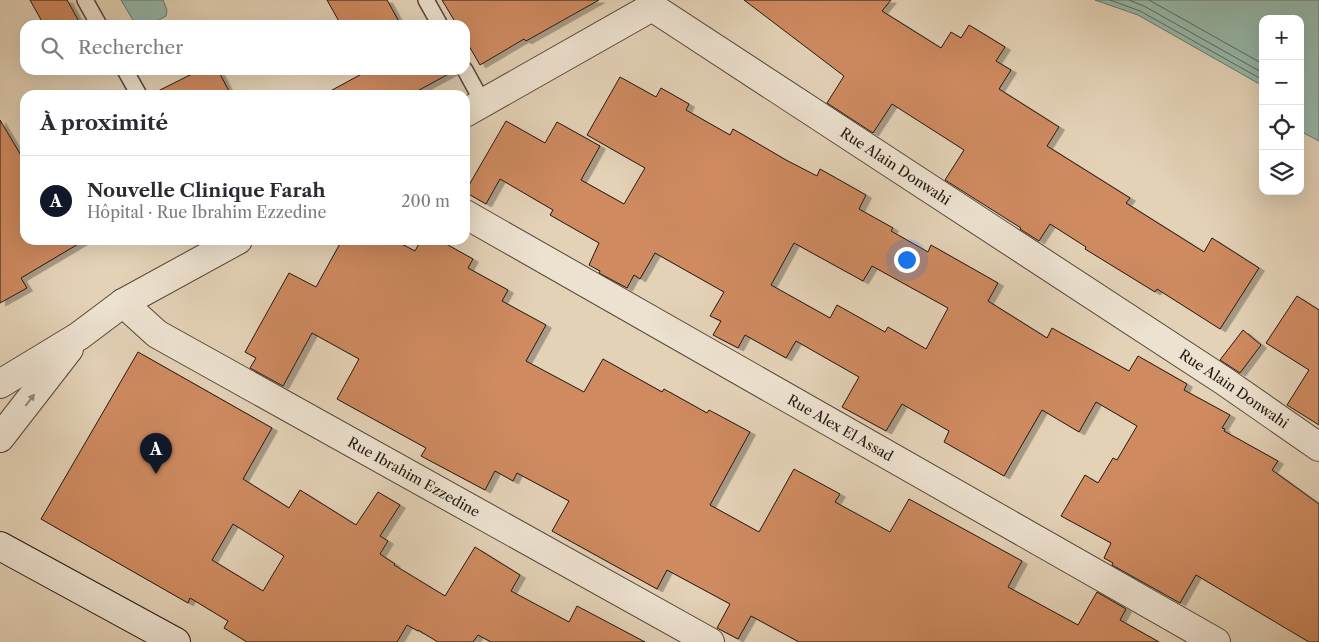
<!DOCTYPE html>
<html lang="fr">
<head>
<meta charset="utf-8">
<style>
	:root { --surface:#fff; --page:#f2f2f3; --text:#2b2b33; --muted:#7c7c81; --line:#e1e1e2; --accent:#111827 }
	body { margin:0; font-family:"Libre Caslon Text",serif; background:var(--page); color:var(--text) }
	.controls { position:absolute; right:15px; top:15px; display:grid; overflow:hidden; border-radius:10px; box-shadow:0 5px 20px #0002 }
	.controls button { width:45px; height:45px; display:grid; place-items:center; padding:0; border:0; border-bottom:1px solid var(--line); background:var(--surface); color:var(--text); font:25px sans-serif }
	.you { position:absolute; left:906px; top:259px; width:18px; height:18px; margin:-12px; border:4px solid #fff; border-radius:50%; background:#1a73e8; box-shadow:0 0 0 8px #1a73e833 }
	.badge { display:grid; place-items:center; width:32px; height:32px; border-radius:50%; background:var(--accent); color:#fff; font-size:16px; font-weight:700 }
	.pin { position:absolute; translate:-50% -41px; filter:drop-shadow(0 1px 2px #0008) }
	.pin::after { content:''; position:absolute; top:26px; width:18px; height:15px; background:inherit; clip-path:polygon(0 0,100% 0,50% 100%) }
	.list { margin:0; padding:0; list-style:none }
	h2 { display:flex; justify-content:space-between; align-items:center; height:65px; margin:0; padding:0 20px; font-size:21px }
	h2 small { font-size:16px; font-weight:400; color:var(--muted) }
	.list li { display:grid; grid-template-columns:32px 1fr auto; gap:15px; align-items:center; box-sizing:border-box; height:90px; padding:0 20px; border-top:1px solid var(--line) }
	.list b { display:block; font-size:19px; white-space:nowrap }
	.list p { margin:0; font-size:16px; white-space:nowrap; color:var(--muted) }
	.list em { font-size:16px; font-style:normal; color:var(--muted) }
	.icon { flex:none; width:28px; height:28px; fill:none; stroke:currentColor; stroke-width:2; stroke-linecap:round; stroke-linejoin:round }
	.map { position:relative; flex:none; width:1319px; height:642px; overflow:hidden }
	.search { position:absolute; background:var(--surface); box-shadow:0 5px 20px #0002; left:20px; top:20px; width:450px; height:55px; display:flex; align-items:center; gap:12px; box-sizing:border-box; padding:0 18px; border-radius:15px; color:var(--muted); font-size:19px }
	.panel { position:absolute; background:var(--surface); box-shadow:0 5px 20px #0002; left:20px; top:90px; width:450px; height:155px; border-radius:15px }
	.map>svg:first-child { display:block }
</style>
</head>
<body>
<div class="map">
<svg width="1319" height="642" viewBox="0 0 1319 642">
	<defs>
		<filter id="shadow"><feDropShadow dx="5.5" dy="3" stdDeviation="0" flood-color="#0004"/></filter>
	</defs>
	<rect width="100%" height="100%" fill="#e4d2b7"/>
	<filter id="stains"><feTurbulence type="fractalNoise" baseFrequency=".004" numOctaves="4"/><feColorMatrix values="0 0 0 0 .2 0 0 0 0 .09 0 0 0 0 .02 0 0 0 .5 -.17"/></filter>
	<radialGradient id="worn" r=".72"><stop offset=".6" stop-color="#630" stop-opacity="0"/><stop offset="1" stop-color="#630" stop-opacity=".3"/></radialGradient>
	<path fill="#96b8aa" stroke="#68786d" d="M121,0H163L167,10L166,16L150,25H136Z
		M1095,0H1319V141L1300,131V19H1263V86L1138,15Z"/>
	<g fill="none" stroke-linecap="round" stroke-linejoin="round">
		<path stroke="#5d685e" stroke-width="1" d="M1110,0L1140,11L1263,80
			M1129,0L1144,6L1263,73
			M1149,0L1263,64"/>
	</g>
	<path fill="#cf8a61" stroke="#241911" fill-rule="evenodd" filter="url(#shadow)" d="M30,0H67L81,25H44Z
		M327,0H387L401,25H341Z
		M442,0H599L526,41L524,39L480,65L465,39V25H457Z
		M744,0H891L882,11L941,48L951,32L961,38L969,25L1005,47L996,61L1011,70L999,89L1059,127L1047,146L1130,198L1126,203L1204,252L1212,238L1259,268L1220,329L1157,289L1155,292L1085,249L1086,247L1050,224L1039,241L1020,229L1021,228L945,180L964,150L892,104L873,133L827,103L844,76Z
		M200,70H218L231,95H150Z
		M369,70H456L410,95H323Z
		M620,77L656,97L661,88L689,104L686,110L730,135L733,129L786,160L817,176L820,169L866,195L859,209L893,228L891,231L928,252L931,245L998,283L988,301L1047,338L1052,328L1129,371L1138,356L1187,384L1184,390L1230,415L1222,428L1225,429L1224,431L1278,461L1272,470L1319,504V642H1309L1196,575L1180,603L1112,565L1113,563L1104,558L1111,543L1061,516L1085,475L1098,483L1113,458L1117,460L1137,426L1096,402L1079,432L1042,410L1004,476L944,442L949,431L902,404L886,431L842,407L859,377L796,341L786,358L745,335L738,348L713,335L721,321L710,316L724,292L655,253L640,279L634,275L627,288L599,273L600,271L589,265L599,243L550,215L553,210L500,179L486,204L465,192L506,121L545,143L557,122L600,146L581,180L624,204L645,168L587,135ZM794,243L863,281L872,266L948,308L926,349L888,327L885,332L837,305L830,318L771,285Z
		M0,120L25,162V240H85L21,278L27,288L0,303Z
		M342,240H394L415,251L421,240H439L473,259L468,268L508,290L502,301L546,325L526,361L584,392L603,359L662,392L664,389L707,413L709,410L750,432L710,505L759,532L794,469L840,494L835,502L890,532L909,499L1022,561L1008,587L1078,625L1097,592L1126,609L1120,620L1159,642H799L751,616L738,639L717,628L730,604L667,570L657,589L552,531L569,501L517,473L513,481L495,471L485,490L421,456L426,448L337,399L359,359L312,333L283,386L250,368L256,358L245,352L289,273L316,287Z
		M1297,296L1319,310V425L1287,405L1309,370L1266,343Z
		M1243,330L1261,345L1240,373L1220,360Z
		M138,352L272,428L243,479L289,508L300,490L356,525L378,492L400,505L380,536L388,541L380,554L395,564L394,565L445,596L475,547L520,575L511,591L569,622L577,606L645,642H491L478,635L473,642H438L418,630V631L407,625L397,642H247L224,628L228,621L190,598L188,603L41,519ZM233,524L284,556L263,591L212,560Z"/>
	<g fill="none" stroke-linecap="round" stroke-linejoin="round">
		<g stroke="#54473a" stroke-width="18">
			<path id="lane" d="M85,0L99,25
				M426,0L440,25
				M125,70L139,95
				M465,70L483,103"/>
		</g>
		<g stroke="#54473a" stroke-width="30">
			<g id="street">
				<path id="s1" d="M465,113L652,7L1224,381L1319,447"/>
				<path id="s2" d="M465,214L1216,642"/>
				<path id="s3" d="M123,303L157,334L710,642"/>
				<path d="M0,384L79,336L123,303L238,240"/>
				<path d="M0,438L69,349"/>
			</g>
		</g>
		<g stroke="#241911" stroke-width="30">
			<path id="secondary" d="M0,546L176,642"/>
		</g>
		<use href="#lane" stroke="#ede2d0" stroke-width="15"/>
		<use href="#street" stroke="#ede2d0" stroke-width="28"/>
		<use href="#secondary" stroke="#ede2d0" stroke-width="28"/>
	</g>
	<defs><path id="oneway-solid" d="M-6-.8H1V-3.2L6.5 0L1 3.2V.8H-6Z" transform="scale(1.25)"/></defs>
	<use fill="#93887a" href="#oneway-solid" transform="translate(30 400) rotate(-52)"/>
	<g text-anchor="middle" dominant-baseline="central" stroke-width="5" stroke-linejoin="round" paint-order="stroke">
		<g font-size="14" fill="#241911" stroke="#ede2d0">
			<text stroke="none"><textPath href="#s1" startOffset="506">Rue Alain Donwahi</textPath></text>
			<text stroke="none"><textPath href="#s1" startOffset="911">Rue Alain Donwahi</textPath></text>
			<text stroke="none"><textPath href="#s2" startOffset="432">Rue Alex El Assad</textPath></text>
			<text stroke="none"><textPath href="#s3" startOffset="340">Rue Ibrahim Ezzedine</textPath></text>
		</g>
	</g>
	<rect width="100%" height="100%" filter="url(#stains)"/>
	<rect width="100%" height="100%" fill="url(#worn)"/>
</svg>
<div class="controls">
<button>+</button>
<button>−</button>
<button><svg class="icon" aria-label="locate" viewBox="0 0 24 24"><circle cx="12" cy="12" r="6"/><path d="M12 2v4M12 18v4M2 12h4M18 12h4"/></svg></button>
<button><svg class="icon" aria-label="layers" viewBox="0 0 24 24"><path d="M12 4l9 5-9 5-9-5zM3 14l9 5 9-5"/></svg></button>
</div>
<div class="you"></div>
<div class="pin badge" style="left:156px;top:474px">A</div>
<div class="search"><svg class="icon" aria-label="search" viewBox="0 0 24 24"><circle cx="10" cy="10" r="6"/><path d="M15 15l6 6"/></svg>Rechercher</div>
<section class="panel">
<h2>À proximité<small></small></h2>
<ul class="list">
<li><span class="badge">A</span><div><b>Nouvelle Clinique Farah</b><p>Hôpital · Rue Ibrahim Ezzedine</p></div><em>200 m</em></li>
</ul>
</section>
</div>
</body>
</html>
